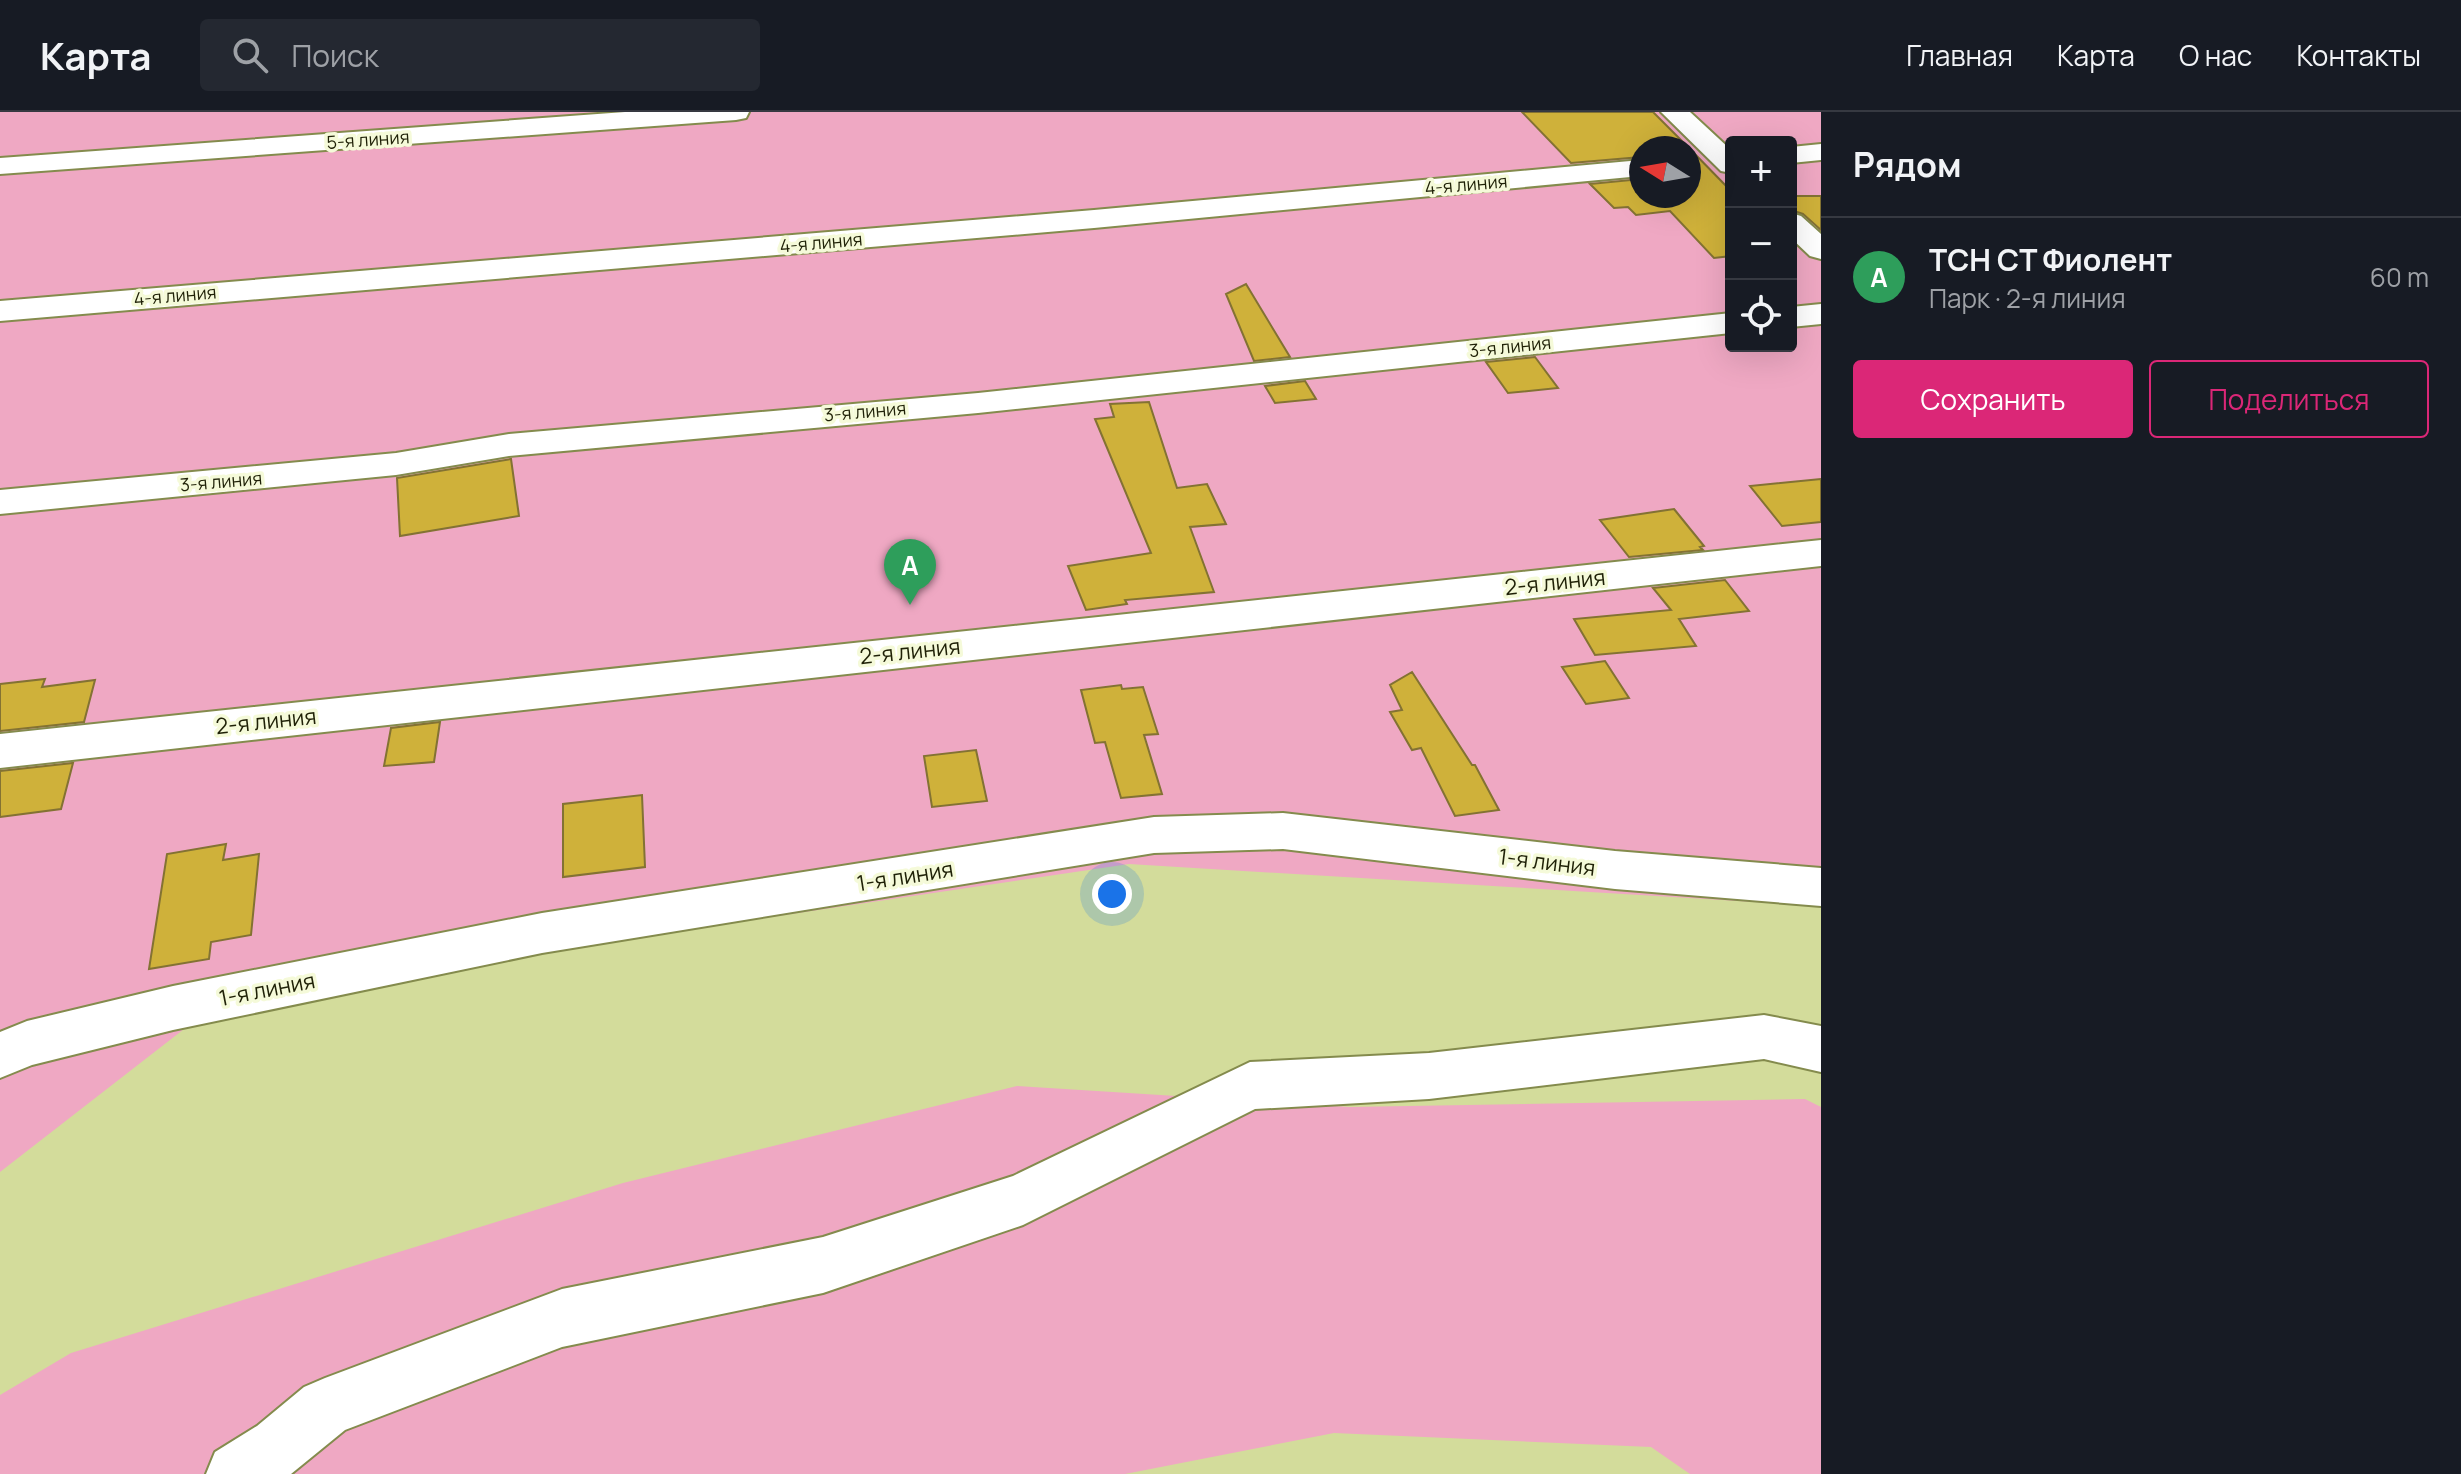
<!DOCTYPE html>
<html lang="ru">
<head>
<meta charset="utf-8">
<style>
	:root { --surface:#171b24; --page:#242831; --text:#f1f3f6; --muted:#9ea1a6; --line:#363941; --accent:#db2777 }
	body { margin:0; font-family:Manrope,sans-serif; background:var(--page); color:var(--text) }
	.controls { position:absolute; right:24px; top:24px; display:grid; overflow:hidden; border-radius:8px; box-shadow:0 8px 32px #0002 }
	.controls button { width:72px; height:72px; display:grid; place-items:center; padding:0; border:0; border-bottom:2px solid var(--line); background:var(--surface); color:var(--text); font:40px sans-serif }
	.compass { position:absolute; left:1629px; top:24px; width:72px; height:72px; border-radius:50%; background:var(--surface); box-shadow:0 8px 32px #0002; rotate:281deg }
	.you { position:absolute; left:1112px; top:782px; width:28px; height:28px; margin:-20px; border:6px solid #fff; border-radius:50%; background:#1a73e8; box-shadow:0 0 0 12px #1a73e833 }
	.badge { display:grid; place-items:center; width:52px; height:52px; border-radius:50%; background:var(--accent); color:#fff; font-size:26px; font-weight:700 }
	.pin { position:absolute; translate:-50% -66px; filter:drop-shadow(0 2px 4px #0008) }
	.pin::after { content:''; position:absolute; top:42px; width:28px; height:24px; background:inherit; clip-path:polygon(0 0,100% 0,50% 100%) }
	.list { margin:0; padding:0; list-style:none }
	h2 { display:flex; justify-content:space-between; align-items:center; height:104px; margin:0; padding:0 32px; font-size:34px }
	h2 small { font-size:26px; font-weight:400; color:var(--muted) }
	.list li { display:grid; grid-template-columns:52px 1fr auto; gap:24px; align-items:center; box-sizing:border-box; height:120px; padding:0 32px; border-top:2px solid var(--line) }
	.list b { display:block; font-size:30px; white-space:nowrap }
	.list p { margin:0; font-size:26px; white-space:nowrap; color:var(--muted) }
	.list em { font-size:26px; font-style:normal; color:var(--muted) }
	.actions { display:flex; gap:16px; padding:24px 32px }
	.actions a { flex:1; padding:18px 0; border:2px solid var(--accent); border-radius:8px; text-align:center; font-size:28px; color:var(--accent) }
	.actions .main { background:var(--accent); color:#fff }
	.icon { flex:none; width:44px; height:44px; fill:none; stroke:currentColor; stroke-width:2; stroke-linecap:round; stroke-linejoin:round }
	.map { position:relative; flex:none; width:1821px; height:1362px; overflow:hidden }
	header { display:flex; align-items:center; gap:48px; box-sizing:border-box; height:112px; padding:0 40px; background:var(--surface); border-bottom:2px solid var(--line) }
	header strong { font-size:38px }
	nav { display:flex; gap:44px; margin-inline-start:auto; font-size:28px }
	.search { width:560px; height:72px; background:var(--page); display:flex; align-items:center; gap:20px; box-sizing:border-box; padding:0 28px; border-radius:8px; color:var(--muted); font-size:30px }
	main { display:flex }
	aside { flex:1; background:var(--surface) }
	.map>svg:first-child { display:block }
</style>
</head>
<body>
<header>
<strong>Карта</strong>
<div class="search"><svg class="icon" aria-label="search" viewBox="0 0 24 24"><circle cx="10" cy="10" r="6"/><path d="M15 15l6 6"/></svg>Поиск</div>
<nav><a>Главная</a><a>Карта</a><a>О нас</a><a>Контакты</a></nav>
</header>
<main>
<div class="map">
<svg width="1821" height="1362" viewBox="0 0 1821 1362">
	<rect width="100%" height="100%" fill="#d3dc9b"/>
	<path fill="#efa8c3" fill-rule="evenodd" d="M0,0H1821V794L1129,752L224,886L0,1060ZM1731,30H1791V234H1731ZM1641,36H1689V84H1641Z
		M1017,974L1350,995L1805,987L1821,995V1362H1690L1651,1335L1334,1321L1125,1362H0V1283L71,1241L623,1071Z"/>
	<path fill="#cfb13a" stroke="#837233" stroke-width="2" d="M1522,0H1653L1689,36H1641V45L1571,51Z
		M1689,36L1731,79V144L1714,146L1670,99L1636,103L1628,95L1614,96L1590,72L1641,67V84H1689Z
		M1791,84H1821V118L1803,102L1791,98Z
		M1246,172L1290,245L1254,249L1226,182Z
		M1535,245L1558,276L1508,281L1486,250Z
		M1305,269L1316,287L1275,291L1265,274Z
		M1149,290L1177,376L1207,372L1226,412L1190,415L1214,480L1125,488L1127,492L1086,498L1068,454L1151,441L1095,307L1114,305L1110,292Z
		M511,347L519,404L400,424L397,366Z
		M1821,367V410L1782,414L1750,374Z
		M1674,397L1704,434L1700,435L1703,438L1629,445L1600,408Z
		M1725,468L1749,499L1679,507L1696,534L1595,543L1574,507L1671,498L1653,476Z
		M1605,549L1629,586L1586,592L1562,555Z
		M1412,560L1472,653H1475L1499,698L1455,704L1421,636L1412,638L1390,600L1402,598L1390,573Z
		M45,567L42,575L95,568L84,610L0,619V572Z
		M1121,573L1122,577L1143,575L1158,622L1144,623L1162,682L1121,686L1105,630L1095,631L1081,578Z
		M440,610L434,650L384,654L391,616Z
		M976,638L987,689L932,695L924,644Z
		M73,651L61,697L0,705V659Z
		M642,683L645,755L563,765V692Z
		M226,732L223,748L259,742L251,823L211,830L209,847L149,857L167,742Z"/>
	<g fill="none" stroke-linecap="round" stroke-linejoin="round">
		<g stroke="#848b4d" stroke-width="4">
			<path id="minor" d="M625,0H749L746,6L736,8L0,62V46Z
				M1661,0H1690L1731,38V61L1721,59Z
				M1821,32V48L1791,51V35Z
				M1641,48V64L1094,116L0,209V189L1094,98Z
				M1791,101L1801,104L1821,122V147L1810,144L1791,126Z
				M1821,192V212L1791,215V195Z
				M1731,201V221L978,301L509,344L396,363L0,402V378L396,341L509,322L978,281Z
				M1821,428V454L0,656V622Z
				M1283,701L1615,739L1821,756V794L1615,777L1283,737L1154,741L542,841L173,918L32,953L0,966V920L27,909L173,874L542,801L1154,705Z
				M1764,903L1821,914V960L1764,947L1429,987L1255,997L1023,1113L823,1181L562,1235L345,1318L291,1362H206L215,1340L257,1314L304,1275L325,1266L562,1177L823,1125L1013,1064L1250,950L1429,941Z"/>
		</g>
		<use href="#minor" fill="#fff" fill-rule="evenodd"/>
	</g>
	<g text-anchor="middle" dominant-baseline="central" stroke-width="7" stroke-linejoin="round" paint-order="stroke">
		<g font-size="18" fill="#1f2107" stroke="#f5fad9">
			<text transform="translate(368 27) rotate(-4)">5-я линия</text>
			<text transform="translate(1466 72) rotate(-5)">4-я линия</text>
			<text transform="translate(821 130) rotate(-5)">4-я линия</text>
			<text transform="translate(175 183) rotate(-5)">4-я линия</text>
			<text transform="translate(1510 234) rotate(-6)">3-я линия</text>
			<text transform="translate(865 299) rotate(-5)">3-я линия</text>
			<text transform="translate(221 369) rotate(-5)">3-я линия</text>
		</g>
		<g font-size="22" fill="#1f2107" stroke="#f5fad9">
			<text transform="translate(1555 470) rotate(-6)">2-я линия</text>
			<text transform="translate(910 539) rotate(-6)">2-я линия</text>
			<text transform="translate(266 609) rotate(-6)">2-я линия</text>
			<text transform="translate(1547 750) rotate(7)">1-я линия</text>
			<text transform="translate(905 764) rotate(-9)">1-я линия</text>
			<text transform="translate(267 877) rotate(-11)">1-я линия</text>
		</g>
	</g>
</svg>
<div class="controls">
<button>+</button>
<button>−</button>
<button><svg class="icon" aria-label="locate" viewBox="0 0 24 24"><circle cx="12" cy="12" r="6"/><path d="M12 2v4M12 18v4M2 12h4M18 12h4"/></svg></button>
</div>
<svg class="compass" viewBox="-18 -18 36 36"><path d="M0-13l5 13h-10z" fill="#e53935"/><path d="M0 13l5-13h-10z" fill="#9ea1a6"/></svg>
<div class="you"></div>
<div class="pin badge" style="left:910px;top:493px;background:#2e9e5b">A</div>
</div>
<aside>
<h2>Рядом<small></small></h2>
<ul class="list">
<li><span class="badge" style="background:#2e9e5b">A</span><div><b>ТСН СТ Фиолент</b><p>Парк · 2-я линия</p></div><em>60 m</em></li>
</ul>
<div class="actions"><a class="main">Сохранить</a><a>Поделиться</a></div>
</aside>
</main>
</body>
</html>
